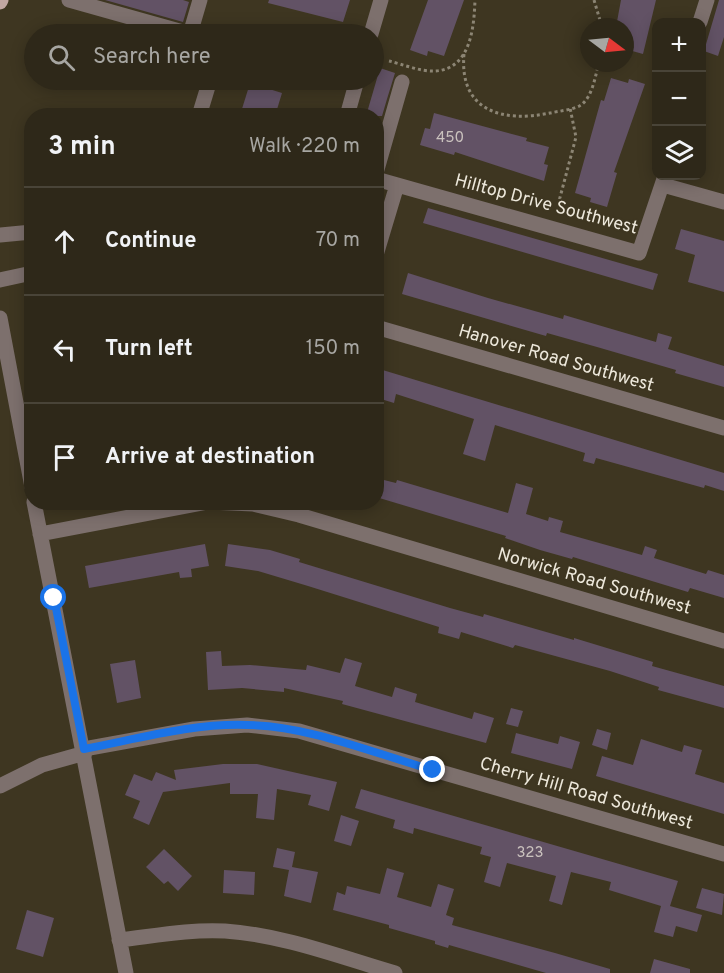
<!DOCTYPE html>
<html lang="en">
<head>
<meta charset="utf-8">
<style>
	:root { --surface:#2e2819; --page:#363022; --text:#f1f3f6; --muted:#a7a6a2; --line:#494438 }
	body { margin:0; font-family:Overpass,sans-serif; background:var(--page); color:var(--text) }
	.controls { position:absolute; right:18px; top:18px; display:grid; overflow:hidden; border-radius:12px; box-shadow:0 3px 15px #0003 }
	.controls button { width:54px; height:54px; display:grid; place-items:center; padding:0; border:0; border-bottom:2px solid var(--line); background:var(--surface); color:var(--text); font:30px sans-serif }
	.compass { position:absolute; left:580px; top:18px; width:54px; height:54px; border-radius:50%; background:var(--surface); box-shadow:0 3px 15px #0003; rotate:106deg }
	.stop { position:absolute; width:18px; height:18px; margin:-14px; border:4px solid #1a73e8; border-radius:50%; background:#fff }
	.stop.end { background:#1a73e8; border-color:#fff; box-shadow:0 2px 6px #0008 }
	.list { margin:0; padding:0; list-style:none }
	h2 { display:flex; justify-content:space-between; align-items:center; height:78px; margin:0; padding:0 24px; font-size:26px }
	h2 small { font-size:20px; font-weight:400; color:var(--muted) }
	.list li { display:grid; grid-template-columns:39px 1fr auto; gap:18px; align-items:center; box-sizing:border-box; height:108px; padding:0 24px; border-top:2px solid var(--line) }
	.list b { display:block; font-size:22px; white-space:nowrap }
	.list em { font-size:20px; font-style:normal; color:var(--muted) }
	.icon { flex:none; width:33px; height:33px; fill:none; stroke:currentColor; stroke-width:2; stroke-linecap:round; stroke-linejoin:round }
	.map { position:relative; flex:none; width:724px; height:973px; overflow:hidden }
	.search { position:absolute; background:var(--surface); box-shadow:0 3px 15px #0003; left:24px; top:24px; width:360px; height:66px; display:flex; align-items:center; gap:15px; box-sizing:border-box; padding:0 21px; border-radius:33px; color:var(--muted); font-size:22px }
	.panel { position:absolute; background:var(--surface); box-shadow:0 3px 15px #0003; left:24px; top:108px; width:360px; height:402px; border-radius:24px }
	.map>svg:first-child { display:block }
</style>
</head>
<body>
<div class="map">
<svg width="724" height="973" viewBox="0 0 724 973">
	<rect width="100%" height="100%" fill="#3e3621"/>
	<path fill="#625265" d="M105,0H183L189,2L183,22Z
		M269,0H350L343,22L268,3Z
		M428,0H464L444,56L428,51L427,56L410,50Z
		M621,0H656L643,54L625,49V27H616Z
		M719,0H724V37L718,56L704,51Z
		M380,68L395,73L387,99L382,116H366Z
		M611,78L628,83L629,79L645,84L614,172L617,173L607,207L590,202L591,198L575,193L601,100L604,101Z
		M251,80L267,84L266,88L282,93L275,116H243L241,112Z
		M434,113L527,138L526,141L549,147L544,164L548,165L544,181L455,152L454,155L420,145L425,128L430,129Z
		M428,208L658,274L653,290L423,223Z
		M681,229L724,241V292L688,282L695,255L675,249Z
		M408,273L488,298L563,319L564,315L656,342L658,333L672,337L668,349L724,366V387L675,373L676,370L597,347L547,333L546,336L402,294Z
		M376,368L724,473V491L705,485L704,488L596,458L594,464L583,461L585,453L495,425L485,461L463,454L474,419L396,394L394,403L381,399L384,392L376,389Z
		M376,478L396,483L397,480L508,513L516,483L533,488L526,514L548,521L549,517L563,521L560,532L642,555L645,546L657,550L654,558L706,574L708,570L724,575V598L690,588L688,592L573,557L572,559L540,550L505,538L506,536L376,497Z
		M205,544L209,566L191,569L192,577L180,578L179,572L89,588L85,566Z
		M228,544L270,550L300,559L299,562L450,608L483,617L484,614L574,640V638L653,662L652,666L724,686V708L658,690L659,687L610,671L515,645L513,648L461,632L459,639L438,633L439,627L308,586L258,571L225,566Z
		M221,651L222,666L250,665L306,670L307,665L340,673L345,658L362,663L355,686L392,697L395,687L417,694L415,702L472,719L474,712L494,718L486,743L342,704L343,701L284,688V692L242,688L208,690L206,652Z
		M135,660L141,698L117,703L110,664Z
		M511,708L523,711L518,727L506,724Z
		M597,729L611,733L607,750L592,745Z
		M516,733L558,744L560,736L580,742L572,769L511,753Z
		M641,739L682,752L684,745L702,750L695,774L724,783V814L596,776L602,756L633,765Z
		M223,764H257L337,782L329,811L308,805L311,795L277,789L274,820L256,818L258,794H230V783L163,792L149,825L133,818L140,801L125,795L134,774L152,781L156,772L176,780L174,770Z
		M361,789L678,881L670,906L702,915L697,932L676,926L673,937L654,932L661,906L609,890L611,882L571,872L562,905L549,901L556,876L507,863L500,887L484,882L491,857L480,854L482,847L414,828L413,834L393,828L395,820L355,808Z
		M341,815L359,821L351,846L334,841Z
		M277,848L295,852L292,867L318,872L311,903L284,896L289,870L273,867Z
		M164,849L192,876L178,891L168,881L164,884L146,867Z
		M387,868L404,873L397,897L431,907L438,884L454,889L446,915L454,918L452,925L555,953L610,969V973H546L449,945L448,948L435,944V941L389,928V925L333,910L337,892L345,895L347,886L380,894Z
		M224,870L255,872L254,895L223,893Z
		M702,888L724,894L722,915L696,908Z
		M27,910L54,918L43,957L16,949Z
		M654,959L690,969V973H650Z"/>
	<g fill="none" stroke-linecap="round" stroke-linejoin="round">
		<path stroke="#8c8574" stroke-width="3" stroke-dasharray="3 3" stroke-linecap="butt" d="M594,0L602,27
			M464,54C459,111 502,123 550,113C559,111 573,110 581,105C593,96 595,76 599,63
			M389,61C402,64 421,72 435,71C471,69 474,27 475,0
			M558,205L576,137L570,108"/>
		<path stroke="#7d706d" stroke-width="15" d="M69,0L190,34L200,0
			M700,22L707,0
			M371,34L381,0
			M199,116L210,80
			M347,116L357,80
			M376,173L402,82
			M376,179L639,253L665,176
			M663,185L724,202
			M0,235L32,232
			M376,255L397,185
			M0,280L32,273
			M0,318L32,487
			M376,327L724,428
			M34,502L126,973
			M209,502L253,504L299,515L724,641
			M40,534L208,502
			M84,749L194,729L247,725L299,731L724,854
			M0,786L42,765L85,753
			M119,940C154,936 190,929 225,931C283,935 340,957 395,973"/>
		<path stroke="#c1a7a2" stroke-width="15" d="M0,2L1,0"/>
	</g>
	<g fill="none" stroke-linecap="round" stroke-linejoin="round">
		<path stroke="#1a73e8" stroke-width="8" d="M54,598L84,749C137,739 193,723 247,725C310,726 373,753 433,770"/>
	</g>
	<g text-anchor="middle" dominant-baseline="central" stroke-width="4.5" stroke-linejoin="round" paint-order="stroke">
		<g font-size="15" fill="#cac2be">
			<text x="450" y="138">450</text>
			<text x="530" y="853">323</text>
		</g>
		<g font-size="18" fill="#ede8db" stroke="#3e3621">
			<text transform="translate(546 205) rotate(15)">Hilltop Drive Southwest</text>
			<text transform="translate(556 359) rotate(16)">Hanover Road Southwest</text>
			<text transform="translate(594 582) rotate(16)">Norwick Road Southwest</text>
			<text transform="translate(586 794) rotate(16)">Cherry Hill Road Southwest</text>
		</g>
	</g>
</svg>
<div class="controls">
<button>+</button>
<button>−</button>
<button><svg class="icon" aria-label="layers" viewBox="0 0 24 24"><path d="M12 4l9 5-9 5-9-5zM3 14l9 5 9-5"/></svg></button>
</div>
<svg class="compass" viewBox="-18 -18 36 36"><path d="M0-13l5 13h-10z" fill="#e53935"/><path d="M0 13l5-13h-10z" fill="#a7a6a2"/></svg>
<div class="stop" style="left:54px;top:598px"></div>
<div class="stop end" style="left:433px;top:770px"></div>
<div class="search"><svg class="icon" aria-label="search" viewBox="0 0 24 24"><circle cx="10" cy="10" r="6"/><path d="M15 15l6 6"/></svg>Search here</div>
<section class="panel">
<h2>3 min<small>Walk · 220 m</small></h2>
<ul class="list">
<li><svg class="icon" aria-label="ahead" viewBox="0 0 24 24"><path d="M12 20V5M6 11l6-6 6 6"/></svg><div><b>Continue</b></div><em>70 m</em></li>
<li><svg class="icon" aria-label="left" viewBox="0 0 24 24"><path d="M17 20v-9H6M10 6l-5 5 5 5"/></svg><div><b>Turn left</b></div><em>150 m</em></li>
<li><svg class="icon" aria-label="arrive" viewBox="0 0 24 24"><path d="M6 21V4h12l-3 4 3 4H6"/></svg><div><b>Arrive at destination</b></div></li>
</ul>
</section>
</div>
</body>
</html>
